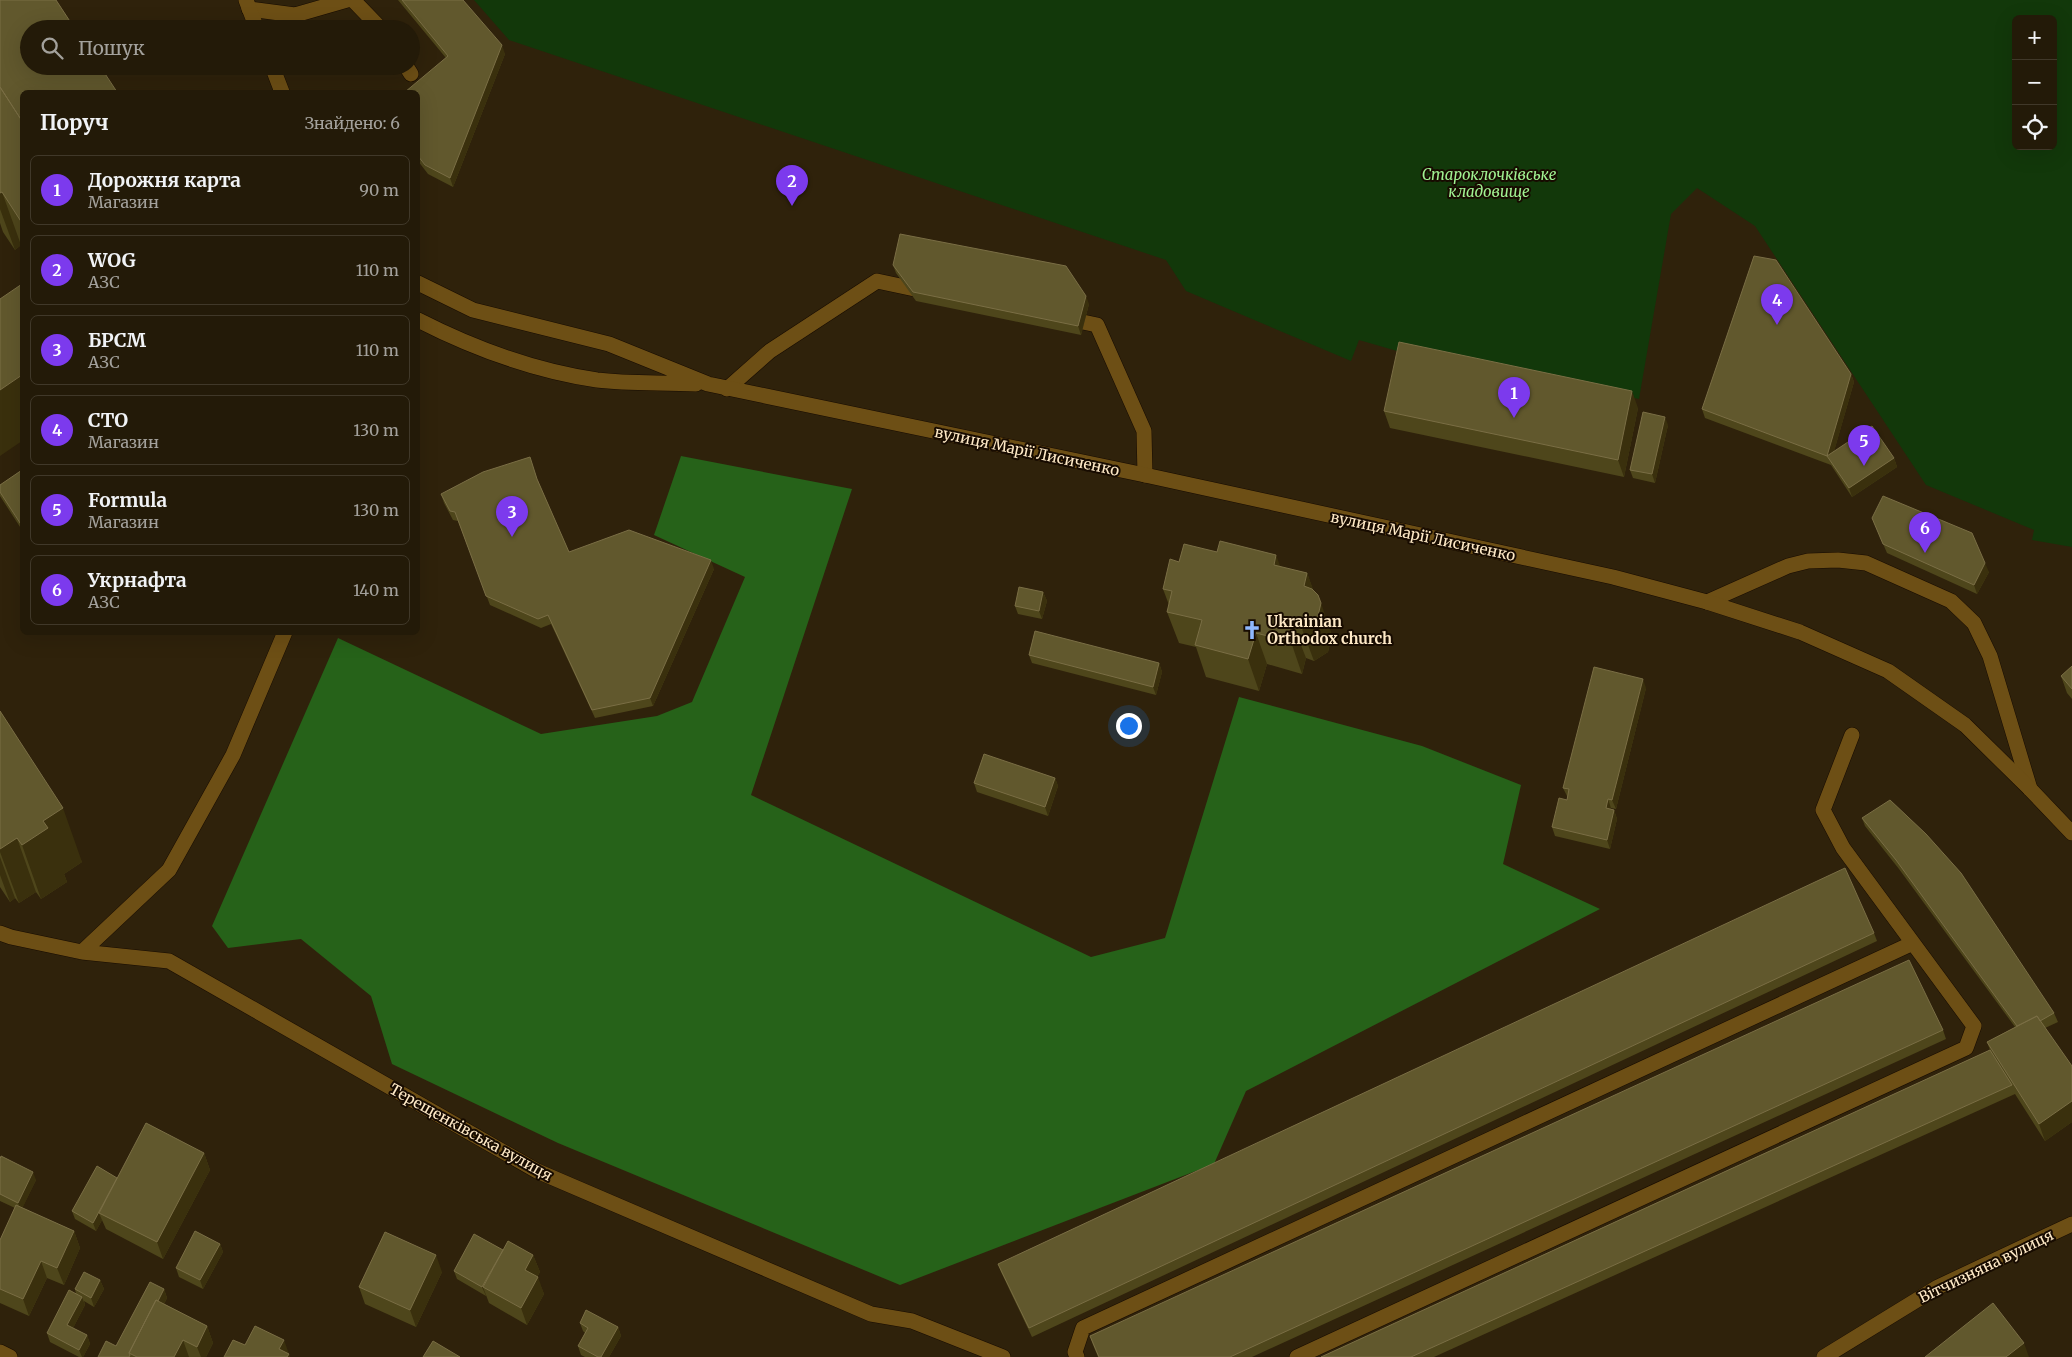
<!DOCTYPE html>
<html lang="uk">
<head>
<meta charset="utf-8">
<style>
	:root { --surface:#231a08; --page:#2f2716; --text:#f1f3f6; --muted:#a3a19c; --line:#403829; --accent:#7c3aed }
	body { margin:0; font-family:Merriweather,serif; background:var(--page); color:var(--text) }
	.controls { position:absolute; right:15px; top:15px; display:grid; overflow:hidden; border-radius:8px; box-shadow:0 5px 20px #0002 }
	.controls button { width:45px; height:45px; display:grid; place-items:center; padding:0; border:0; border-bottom:1px solid var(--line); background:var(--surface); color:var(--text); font:25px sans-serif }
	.you { position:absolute; left:1128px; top:725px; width:18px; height:18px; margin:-12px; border:4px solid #fff; border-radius:50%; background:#1a73e8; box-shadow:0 0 0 8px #1a73e833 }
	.badge { display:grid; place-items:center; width:32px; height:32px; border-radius:50%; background:var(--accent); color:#fff; font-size:16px; font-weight:700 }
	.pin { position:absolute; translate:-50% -41px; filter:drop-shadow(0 1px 2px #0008) }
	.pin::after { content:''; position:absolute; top:26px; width:18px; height:15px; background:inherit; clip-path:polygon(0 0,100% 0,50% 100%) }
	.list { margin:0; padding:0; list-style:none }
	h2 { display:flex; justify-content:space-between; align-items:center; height:65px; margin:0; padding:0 20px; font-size:21px }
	h2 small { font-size:16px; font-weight:400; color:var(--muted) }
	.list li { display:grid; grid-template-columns:32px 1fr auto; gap:15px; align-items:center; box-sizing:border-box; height:70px; margin:0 10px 10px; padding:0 10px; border:1px solid var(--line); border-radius:8px }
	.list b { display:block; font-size:19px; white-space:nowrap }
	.list p { margin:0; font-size:16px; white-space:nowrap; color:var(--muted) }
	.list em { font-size:16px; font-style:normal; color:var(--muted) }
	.icon { flex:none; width:28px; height:28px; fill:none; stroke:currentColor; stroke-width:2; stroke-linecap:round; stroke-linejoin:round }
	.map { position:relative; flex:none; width:2072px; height:1357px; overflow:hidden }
	.search { position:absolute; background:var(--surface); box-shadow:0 5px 20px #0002; left:20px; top:20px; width:400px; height:55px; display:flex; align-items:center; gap:12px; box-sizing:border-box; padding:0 18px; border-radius:28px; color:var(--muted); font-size:19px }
	.panel { position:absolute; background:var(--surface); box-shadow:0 5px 20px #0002; left:20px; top:90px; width:400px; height:545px; border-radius:8px }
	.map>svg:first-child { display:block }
</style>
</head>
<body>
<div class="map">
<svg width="2072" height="1357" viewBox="0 0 2072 1357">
	<rect width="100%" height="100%" fill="#2f220b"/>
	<path fill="#12380a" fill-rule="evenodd" d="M474,0H2072V547L2032,540L2034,530L1926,485L1755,226L1697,188L1671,214L1639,399L1516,372L1397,351L1359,340L1351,361L1186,291L1166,260L509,40ZM2016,19H2053V146H2016Z"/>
	<path fill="#266219" d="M681,456L852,489L751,795L1091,957L1165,938L1239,697L1422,746L1521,785L1503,864L1600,909L1246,1091L1214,1164L900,1285L558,1143L392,1064L371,996L301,939L228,948L212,926L338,638L541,734L657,716L692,702L745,577L654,535Z"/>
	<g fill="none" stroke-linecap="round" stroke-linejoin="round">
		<g stroke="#170b00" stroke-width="16">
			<path id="service" d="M353,0L381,29
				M249,9L295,15L347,0
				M406,66L411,74
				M1064,318L1097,325L1144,431L1145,475
				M727,389L770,351L877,281L924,291
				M1707,602L1788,566L1808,561L1838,560L1866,563L1951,601L1974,623L1990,656L2030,789
				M1077,1357L1075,1352L1083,1328L1913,943
				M1297,1357L1966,1048L1974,1026L1843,848L1823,810L1852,735"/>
		</g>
		<g stroke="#170b00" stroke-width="16">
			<path id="minor" d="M0,933L11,937L82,952L169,961L537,1171L871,1314L912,1321L1003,1357
				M82,952L169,870L233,755L285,632
				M0,1352L10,1357"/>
		</g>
		<g stroke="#170b00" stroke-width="16">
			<path id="tertiary" d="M1824,1357L1938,1287L2072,1224"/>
		</g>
		<g stroke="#170b00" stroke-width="16">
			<path id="secondary" d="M246,0L257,29
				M272,66L282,92
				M418,283L473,310L609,344L708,384L1145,475L1613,577L1707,602L1800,632L1888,671L1965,725L2030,789L2072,833
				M418,320C473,348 535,371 597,380C630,384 664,382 696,384"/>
		</g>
		<use href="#service" stroke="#6d4f15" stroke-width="15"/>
		<use href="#minor" stroke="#6d4f15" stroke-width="15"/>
		<use href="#tertiary" stroke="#6d4f15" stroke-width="15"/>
		<use href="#secondary" stroke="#6d4f15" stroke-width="15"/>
	</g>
	<path fill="#4e461b" d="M0,0L22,92V247L21,245L15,250L3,232L0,223Z
		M398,0H463L505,54L453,187L428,174L418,161V92L446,58Z
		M893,265L1089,304L1081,335L916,301L896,273Z
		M1851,374L1854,382L1834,451L1894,458L1897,467L1852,497L1831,465L1705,418L1702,409Z
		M1638,408L1624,477L1390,428L1384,411Z
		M1668,425L1655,483L1633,478L1630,470Z
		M22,470V530L0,496V485Z
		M538,481L569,552L714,569L653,706L595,718L551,624L541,628L490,605L458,521L453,520L444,503L441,494Z
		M1872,518L1989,572L1977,594L1887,553Z
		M1179,562L1281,567L1307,573L1313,590L1332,635L1328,652L1314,661L1306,658L1302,674L1267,664L1259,691L1206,677L1196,647L1179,643L1167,612L1169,605L1163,589Z
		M1043,592L1047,601L1042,619L1018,614L1015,606Z
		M1029,655L1159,663L1162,672L1156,695L1032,663Z
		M2072,666V699L2067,693L2061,676Z
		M1646,688L1616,809L1611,808V809L1614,810L1617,819L1610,849L1555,836L1552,827L1567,800V796L1563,788Z
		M0,711L82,862L64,874L67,882L41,899L36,892L19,903L15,898L10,902L0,887Z
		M1055,778L1058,786L1048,816L977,792L974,783Z
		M1862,818L2054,1013L2058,1022L2045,1028L2072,1066V1122L2045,1141L2015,1094L1434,1357H1321L1990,1050L1987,1042L2015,1027L1899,869L1865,826Z
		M1874,933L1877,941L1032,1337L1001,1272L998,1264Z
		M1943,1030L1946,1039L1252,1357H1098L1093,1345L1090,1336Z
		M204,1153L210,1170L163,1259L106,1229L102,1220L96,1231L75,1219L72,1211L117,1178Z
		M0,1159L36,1180L22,1208L74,1231L80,1248L64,1285L47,1278L29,1316L0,1303V1240L15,1208L0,1201Z
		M220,1244L223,1252L203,1289L179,1277L176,1268Z
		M503,1250L533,1255L540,1272L537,1277L544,1294L527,1325L489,1303L486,1295V1296L457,1279L454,1271Z
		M442,1272L416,1327L365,1304L359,1287Z
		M100,1280L104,1289L94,1307L84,1301L85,1305L73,1328L87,1335L90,1344L83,1357H79L50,1342L47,1333L76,1294L75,1289Z
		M164,1289L167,1298L164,1304L207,1326L213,1343L206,1357H98L116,1346Z
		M580,1323L618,1327L621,1336L609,1357H585L581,1355L578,1346L585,1333L583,1331Z"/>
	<path fill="#3a300d" d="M502,45L505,54L453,187L450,178Z
		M2,192L21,245L15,250L0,209V193Z
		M1086,296L1089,304L1081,335L1078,326Z
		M1851,374L1854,382L1831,462L1827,456Z
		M22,375V441L0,456V390Z
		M1632,391L1638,408L1624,477L1618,460Z
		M1665,417L1668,425L1655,483L1652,474Z
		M1894,458L1897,467L1852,497L1849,488Z
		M1276,555L1288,587L1274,565Z
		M711,560L714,569L653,706L650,698Z
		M1985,563L1989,572L1977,594L1974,585Z
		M1307,573L1319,605L1304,586Z
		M1043,592L1047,601L1042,619L1039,611Z
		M1321,603L1332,635L1328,652L1314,661L1302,629Z
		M1294,627L1306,658L1302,674L1291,642Z
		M1256,633L1267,664L1259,691L1248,659Z
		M1159,663L1162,672L1156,695L1153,687Z
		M1643,679L1646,688L1616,809L1612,800Z
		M1055,778L1058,786L1048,816L1045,807Z
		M1608,799L1611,808L1609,817L1606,808Z
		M63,808L82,862L64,874L67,882L41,899L22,845L43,821Z
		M1614,810L1617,819L1610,849L1607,840Z
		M17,838L36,892L19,903L0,852V849Z
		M0,857L15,898L10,902L0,875Z
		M2072,1101V1122L2045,1141L2039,1124Z
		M204,1153L210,1170L163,1259L157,1242Z
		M33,1172L36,1180L21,1211L18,1203Z
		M118,1178L99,1213L102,1220L96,1231L93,1223Z
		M74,1231L80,1248L64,1285L57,1268Z
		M220,1244L223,1252L203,1289L200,1280Z
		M504,1250L483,1287L486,1295V1296L482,1287Z
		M436,1255L442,1272L416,1327L410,1310Z
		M533,1255L540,1272L531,1287L525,1270Z
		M41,1261L47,1278L29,1316L23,1299Z
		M538,1277L544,1294L527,1325L521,1308Z
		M100,1280L104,1289L94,1307L91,1298Z
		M164,1289L167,1298L137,1357L131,1354Z
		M82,1297L85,1305L70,1334L67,1325Z
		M207,1326L213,1343L206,1357H201L197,1347Z
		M618,1327L621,1336L609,1357H601Z
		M87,1335L90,1344L83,1357H82L79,1350Z
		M183,1340L189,1357H174Z
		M284,1340L290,1357H282L279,1349Z
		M2024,1343L2029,1357H2006Z"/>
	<path fill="#61582d" stroke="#7a6e45" d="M0,0H56L75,29H29V66H100L117,92H22V121L0,87Z
		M402,0H463L502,45L450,178L425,165L418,156V92H405L448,56Z
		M0,87L22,121V223L2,192L0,193Z
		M900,234L1066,266L1086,296L1078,326L913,292L893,265Z
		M1754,256L1776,260L1851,374L1827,456L1872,426L1894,458L1849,488L1827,456L1702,409Z
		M22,284V375L0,390V299Z
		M1399,342L1632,391L1618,460L1384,411Z
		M1643,412L1665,417L1652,474L1630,470Z
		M530,457L537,479L569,552L629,530L711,560L650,698L592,710L548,615L538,619L486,596L455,512L450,511L441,494L483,472Z
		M22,470V526L0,492V485Z
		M1883,496L1972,533L1985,563L1974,585L1883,544L1872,518Z
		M1220,541L1276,555L1274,565L1307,573L1304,586L1312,589L1318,595L1321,603L1317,620L1302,629L1294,627L1291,642L1256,633L1248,659L1195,645L1202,620L1167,612L1172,591L1163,589L1170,559L1179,562L1184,544L1217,552Z
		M1019,587L1043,592L1039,611L1015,606Z
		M1035,631L1159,663L1153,687L1029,655Z
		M2072,666V689L2061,676Z
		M1594,667L1643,679L1612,800L1608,799L1606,808L1614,810L1607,840L1552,827L1559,798L1567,800L1569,789L1563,788Z
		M0,711L63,808L43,821L48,828L22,845L17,838L0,849Z
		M984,754L1055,778L1045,807L974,783Z
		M1890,800L1926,834L1961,873L2054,1013L2040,1021L2037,1016L2017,1026L1896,860L1862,818Z
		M1845,868L1874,933L1029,1328L998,1264Z
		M1909,960L1943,1030L1230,1357H1099L1090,1336Z
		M2037,1016L2072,1066V1101L2039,1124L1987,1042Z
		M1990,1050L2012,1085L1411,1357H1321Z
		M146,1123L204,1153L157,1242L99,1213Z
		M1,1156L33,1172L18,1203L0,1194V1159Z
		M97,1166L117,1178L93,1223L72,1211Z
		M16,1205L74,1231L57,1268L41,1261L23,1299L0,1289V1240Z
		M195,1231L220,1244L200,1280L176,1268Z
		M385,1232L436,1255L410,1310L359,1287Z
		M474,1234L503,1250L482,1287L454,1271Z
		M508,1241L533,1255L525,1270L538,1277L521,1308L483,1287Z
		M84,1272L100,1280L91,1298L75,1289Z
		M150,1282L164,1289L158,1301L156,1300L129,1353L130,1355L129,1357H98L106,1341L116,1346Z
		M69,1290L82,1297L67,1325L87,1335L79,1350L47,1333Z
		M156,1300L207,1326L197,1347L183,1340L174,1357H137L129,1353Z
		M1993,1303L2024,1343L2006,1357H1925Z
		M586,1310L618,1327L601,1357H598L578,1346L588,1328L580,1323Z
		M255,1326L284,1340L279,1349L289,1354L287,1357H224L233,1340L245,1345Z
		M433,1341L460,1357H423Z"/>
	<defs>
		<g id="church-bare" transform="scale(1.5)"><path d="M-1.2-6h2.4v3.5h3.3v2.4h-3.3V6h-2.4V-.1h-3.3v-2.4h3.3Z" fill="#8fb8fd" stroke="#170b00" stroke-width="2.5" paint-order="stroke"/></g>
	</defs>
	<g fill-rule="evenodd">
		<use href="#church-bare" x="1252" y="630"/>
	</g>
	<g text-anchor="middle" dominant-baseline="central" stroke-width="4" stroke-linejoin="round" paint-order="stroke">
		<g font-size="15" font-style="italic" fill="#a0f291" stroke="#170b00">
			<text x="1489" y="174">Староклочківське<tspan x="1489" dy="17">кладовище</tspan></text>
		</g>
		<g font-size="15" fill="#fee9c6" stroke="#170b00">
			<text transform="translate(1027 451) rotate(12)">вулиця Марії Лисиченко</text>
			<text transform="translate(1423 536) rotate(12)">вулиця Марії Лисиченко</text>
			<text transform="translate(471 1132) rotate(29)">Терещенківська вулиця</text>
			<text transform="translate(1986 1266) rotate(-26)">Вітчизняна вулиця</text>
		</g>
		<g font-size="15" font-weight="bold" fill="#fee9c6" stroke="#170b00" text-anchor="start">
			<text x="1267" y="621">Ukrainian<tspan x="1267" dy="17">Orthodox church</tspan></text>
		</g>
	</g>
</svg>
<div class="controls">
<button>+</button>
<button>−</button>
<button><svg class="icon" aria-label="locate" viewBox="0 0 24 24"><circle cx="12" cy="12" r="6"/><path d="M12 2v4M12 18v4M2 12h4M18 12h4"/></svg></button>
</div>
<div class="you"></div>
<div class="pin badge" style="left:1514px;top:418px">1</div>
<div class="pin badge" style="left:792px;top:206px">2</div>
<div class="pin badge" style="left:512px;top:537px">3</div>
<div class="pin badge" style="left:1777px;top:325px">4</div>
<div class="pin badge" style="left:1864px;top:466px">5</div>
<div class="pin badge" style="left:1925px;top:553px">6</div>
<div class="search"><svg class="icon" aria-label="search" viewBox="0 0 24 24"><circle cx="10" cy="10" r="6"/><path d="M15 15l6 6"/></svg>Пошук</div>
<section class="panel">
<h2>Поруч<small>Знайдено: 6</small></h2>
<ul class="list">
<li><span class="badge">1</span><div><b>Дорожня карта</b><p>Магазин</p></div><em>90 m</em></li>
<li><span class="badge">2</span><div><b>WOG</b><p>АЗС</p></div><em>110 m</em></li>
<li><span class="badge">3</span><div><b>БРСМ</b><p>АЗС</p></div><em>110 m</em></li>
<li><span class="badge">4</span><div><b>СТО</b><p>Магазин</p></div><em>130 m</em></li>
<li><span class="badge">5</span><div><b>Formula</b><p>Магазин</p></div><em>130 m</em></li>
<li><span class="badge">6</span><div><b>Укрнафта</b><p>АЗС</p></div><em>140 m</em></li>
</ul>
</section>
</div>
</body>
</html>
